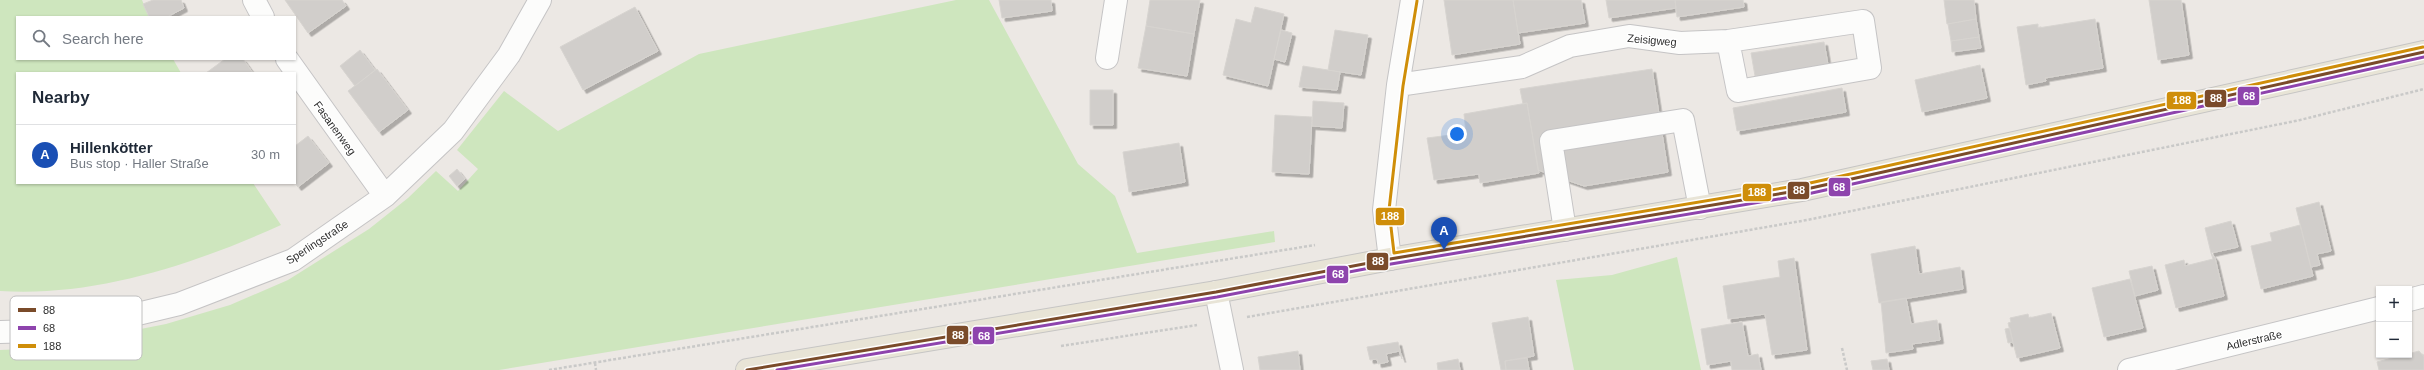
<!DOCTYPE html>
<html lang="en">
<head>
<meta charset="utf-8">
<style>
	:root { --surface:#fff; --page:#f6f6f7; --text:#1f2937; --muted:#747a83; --line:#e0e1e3; --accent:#1a73e8 }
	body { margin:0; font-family:Arial,sans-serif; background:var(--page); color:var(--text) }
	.controls { position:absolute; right:12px; bottom:12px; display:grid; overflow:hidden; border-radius:0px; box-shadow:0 1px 3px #0004 }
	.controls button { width:36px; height:36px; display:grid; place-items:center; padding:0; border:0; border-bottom:1px solid var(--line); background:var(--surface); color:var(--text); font:20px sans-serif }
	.you { position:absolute; left:1457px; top:134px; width:14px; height:14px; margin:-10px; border:3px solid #fff; border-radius:50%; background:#1a73e8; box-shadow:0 0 0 6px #1a73e833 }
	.badge { display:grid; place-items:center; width:26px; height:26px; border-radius:50%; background:var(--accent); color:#fff; font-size:13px; font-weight:700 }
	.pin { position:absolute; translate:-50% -33px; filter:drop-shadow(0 1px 2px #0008) }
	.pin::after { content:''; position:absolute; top:21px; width:14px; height:12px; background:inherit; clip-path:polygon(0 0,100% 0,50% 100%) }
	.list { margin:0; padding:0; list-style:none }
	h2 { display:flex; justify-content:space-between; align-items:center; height:52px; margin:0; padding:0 16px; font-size:17px }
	h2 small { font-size:13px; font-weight:400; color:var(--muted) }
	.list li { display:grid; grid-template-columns:26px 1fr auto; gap:12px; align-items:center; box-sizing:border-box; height:60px; padding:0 16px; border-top:1px solid var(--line) }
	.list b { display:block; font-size:15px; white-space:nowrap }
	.list p { margin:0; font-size:13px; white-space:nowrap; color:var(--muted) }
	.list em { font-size:13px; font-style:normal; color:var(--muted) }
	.icon { flex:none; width:22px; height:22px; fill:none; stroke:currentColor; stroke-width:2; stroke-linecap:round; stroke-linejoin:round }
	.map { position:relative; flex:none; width:2424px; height:370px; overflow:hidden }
	.search { position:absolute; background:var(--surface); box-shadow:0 1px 3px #0004; left:16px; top:16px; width:280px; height:44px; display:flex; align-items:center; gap:10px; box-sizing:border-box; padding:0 14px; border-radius:0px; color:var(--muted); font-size:15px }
	.panel { position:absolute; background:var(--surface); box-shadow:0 1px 3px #0004; left:16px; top:72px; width:280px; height:112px; border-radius:0px }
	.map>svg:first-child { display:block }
</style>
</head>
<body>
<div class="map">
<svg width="2424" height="370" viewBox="0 0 2424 370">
	<defs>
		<filter id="shadow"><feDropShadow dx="3.5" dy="3.5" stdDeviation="0" flood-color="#0004"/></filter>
	</defs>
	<rect width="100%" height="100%" fill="#ece8e4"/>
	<path fill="#cee6be" d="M0,0H142L149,17H17V59H173L181,73H17V183H253L281,225C194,264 97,297 0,291Z
		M956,0H989L1078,164L1115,196L1137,253L1274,231L1275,242L499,370H0V350L44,348L166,324L230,305L288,280L369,229L408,198L436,171L458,191L478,169L457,150L504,91L558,131L699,54Z
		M1677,257L1701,370H1574L1556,280L1612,275Z"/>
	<path fill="#d1cecb" stroke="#d7d4d0" filter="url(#shadow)" d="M153,0H181L184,8L167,17H149L143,4Z
		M285,0H342L346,6L308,33Z
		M999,0H1051L1052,11L1002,18Z
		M1150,0H1200L1194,34L1146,26Z
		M1444,0H1513L1520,44L1452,55Z
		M1513,0H1581L1585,23L1518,33Z
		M1606,0H1675L1676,8L1609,18Z
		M1675,0H1743L1744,7L1677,17Z
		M1944,0H1974L1976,19L1947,24Z
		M2149,0H2181L2189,55L2158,60Z
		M635,7L658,51L583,90L560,47Z
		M1255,7L1284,14L1268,86L1223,75L1236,19L1251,23Z
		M1976,19L1979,37L1951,41L1948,24Z
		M2095,19L2103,68L2045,78L2046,81L2026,85L2017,27L2038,24V28Z
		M1146,26L1194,34L1187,76L1138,68Z
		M1281,30L1292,33L1285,62L1274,59Z
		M1335,30L1368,35L1361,75L1328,70Z
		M1979,37L1981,48L1952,52L1951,41Z
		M1824,42L1828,65L1755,76L1751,53Z
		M360,50L375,70L355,86L340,66Z
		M225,59H243L253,73H206Z
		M1980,65L1987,98L1922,112L1915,80Z
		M1303,66L1340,72L1337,90L1299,87Z
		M377,69L408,110L379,132L348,91Z
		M1652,69L1668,172L1584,186L1538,170L1527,103L1523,104L1520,89Z
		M1842,88L1846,112L1737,131L1733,108Z
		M1090,90H1113V125H1090Z
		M1313,101L1344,103L1342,128L1312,126Z
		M1527,103L1539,173L1480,183L1479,174L1434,180L1427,138L1466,133L1464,114Z
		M1275,115L1312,117L1309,174L1272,172Z
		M308,136L329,163L298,187L295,183V146Z
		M1179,143L1185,182L1129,192L1123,152Z
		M457,169L465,179L457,186L449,176Z
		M2319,202L2331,251L2317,254L2320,265L2311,267L2296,208Z
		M2231,221L2238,247L2211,253L2205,228Z
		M2300,225L2313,276L2261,289L2251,246L2272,241L2270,233Z
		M1915,246L1919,274L1960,267L1963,289L1879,303L1871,254Z
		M2211,253L2215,258L2224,296L2176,308L2165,265L2184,260L2185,266L2213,259Z
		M1794,258L1807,350L1772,355L1765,314L1728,319L1723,286L1780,277L1778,261Z
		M2152,266L2158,290L2135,296L2129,271Z
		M2130,279L2143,328L2104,337L2092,288Z
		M1906,298L1911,324L1937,320L1940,340L1912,344L1913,349L1886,353L1881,302Z
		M2051,313L2060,348L2017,358L2008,323L2011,322L2010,318L2028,314L2029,318Z
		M1528,317L1534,356L1505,361L1506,370H1501L1492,323Z
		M1742,322L1748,356L1758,354L1761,370H1732L1731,361L1707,365L1701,329Z
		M2010,328L2013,342L2008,343L2005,329Z
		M1398,342L1402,359L1399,351L1386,354L1388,362L1378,364L1377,359L1370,360L1367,347Z
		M1298,351L1300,370H1260L1258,357Z
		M2419,351L2424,357V370H2379L2377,362Z
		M1527,358L1529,370H1506L1505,361Z
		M1458,359L1460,370H1438L1437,363Z
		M1887,359L1889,370H1873L1871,361Z"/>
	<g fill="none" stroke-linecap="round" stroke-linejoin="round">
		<g stroke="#c5c4c5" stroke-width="24">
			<path id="minor" d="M254,0L263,17
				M1107,58L1116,0
				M287,59L385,196
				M1398,85L1522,67L1570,46L1629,36L1680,43L1728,41L1863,21L1870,68L1738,91L1728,41
				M1565,230L1551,141L1683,120L1700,208
				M1390,259L1384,210L1398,85L1412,0
				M1216,292L1232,370
				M2409,300L2424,296
				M0,332L71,330L179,304L293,260L385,196L453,131L509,55L540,0
				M2129,370L2379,308"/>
		</g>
		<g stroke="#c6c5c4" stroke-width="24">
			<path id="major" d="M747,370L1216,292L1390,259L1802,190L2424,52"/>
		</g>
		<path stroke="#c9c9c8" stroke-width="2.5" stroke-dasharray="3 2" stroke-linecap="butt" d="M1247,317L1807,220L2300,120L2424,89
			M1061,346L1197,325
			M1842,348L1847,370
			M595,363L596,370
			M549,370L1315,245"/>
		<use href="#minor" stroke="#fcfcfb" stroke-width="22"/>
		<use href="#major" stroke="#e8e4d6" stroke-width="22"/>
		<g stroke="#fff" stroke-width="6">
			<path id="bus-1" d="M747,370L1216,292L1390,259L1802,190L2424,52"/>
		</g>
		<g stroke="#fff" stroke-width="6">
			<path id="bus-2" d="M777,370L1217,297L1391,264L1803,195L2424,57"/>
		</g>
		<g stroke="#fff" stroke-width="6">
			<path id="bus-3" d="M1417,1L1403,86L1389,210L1394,253L1801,185L2423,47"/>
		</g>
		<use href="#bus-1" stroke="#7a4b2a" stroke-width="3"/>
		<use href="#bus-2" stroke="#8e44ad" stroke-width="3"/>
		<use href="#bus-3" stroke="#cf8e09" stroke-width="3"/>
	</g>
	<g text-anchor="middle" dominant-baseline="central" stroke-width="3" stroke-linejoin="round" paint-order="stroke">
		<g font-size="11" fill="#2e2e2e" stroke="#fff">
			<text transform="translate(1652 40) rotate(5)">Zeisigweg</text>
			<text transform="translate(335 128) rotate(54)">Fasanenweg</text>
			<text transform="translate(317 242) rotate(-33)">Sperlingstraße</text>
			<text transform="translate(2254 340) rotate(-13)">Adlerstraße</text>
		</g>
	</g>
	<rect x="10" y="296" width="132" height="64" rx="6" fill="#fff" stroke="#c0c0c0" stroke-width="1"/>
	<rect x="18" y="308" width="18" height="4" fill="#7a4b2a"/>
	<rect x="18" y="326" width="18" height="4" fill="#8e44ad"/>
	<rect x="18" y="344" width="18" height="4" fill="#cf8e09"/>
	<g font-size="11" fill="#2e2e2e">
		<text x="43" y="314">88</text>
		<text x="43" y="332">68</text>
		<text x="43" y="350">188</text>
	</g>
	<g stroke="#fff" stroke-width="1.5">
		<rect x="2237" y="86" width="23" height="20" rx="4" fill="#8e44ad"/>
		<rect x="2204" y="89" width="23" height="19" rx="4" fill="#7a4b2a"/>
		<rect x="2166" y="91" width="31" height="19" rx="4" fill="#cf8e09"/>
		<rect x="1828" y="177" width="23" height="20" rx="4" fill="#8e44ad"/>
		<rect x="1787" y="181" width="23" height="19" rx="4" fill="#7a4b2a"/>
		<rect x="1742" y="183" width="30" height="19" rx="4" fill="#cf8e09"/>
		<rect x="1375" y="207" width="30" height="19" rx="4" fill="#cf8e09"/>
		<rect x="1366" y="252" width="23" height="19" rx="4" fill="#7a4b2a"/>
		<rect x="1326" y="265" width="23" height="19" rx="4" fill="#8e44ad"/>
		<rect x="946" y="325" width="23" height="20" rx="4" fill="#7a4b2a"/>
		<rect x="972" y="326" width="23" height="19" rx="4" fill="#8e44ad"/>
	</g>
	<g font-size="11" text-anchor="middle" font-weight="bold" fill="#fff">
		<text x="2249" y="100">68</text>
		<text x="2216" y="102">88</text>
		<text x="2182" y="104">188</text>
		<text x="1839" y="191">68</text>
		<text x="1799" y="194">88</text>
		<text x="1757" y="196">188</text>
		<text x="1390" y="220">188</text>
		<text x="1378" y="265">88</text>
		<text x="1338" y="278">68</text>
		<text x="958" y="339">88</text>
		<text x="984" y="340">68</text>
	</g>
</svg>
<div class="controls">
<button>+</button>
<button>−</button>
</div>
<div class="you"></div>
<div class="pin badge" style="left:1444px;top:250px;background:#1a4fb4">A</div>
<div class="search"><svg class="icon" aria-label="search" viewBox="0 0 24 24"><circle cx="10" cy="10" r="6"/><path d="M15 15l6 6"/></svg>Search here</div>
<section class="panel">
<h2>Nearby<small></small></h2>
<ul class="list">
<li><span class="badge" style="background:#1a4fb4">A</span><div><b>Hillenkötter</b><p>Bus stop · Haller Straße</p></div><em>30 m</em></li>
</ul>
</section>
</div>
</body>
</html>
